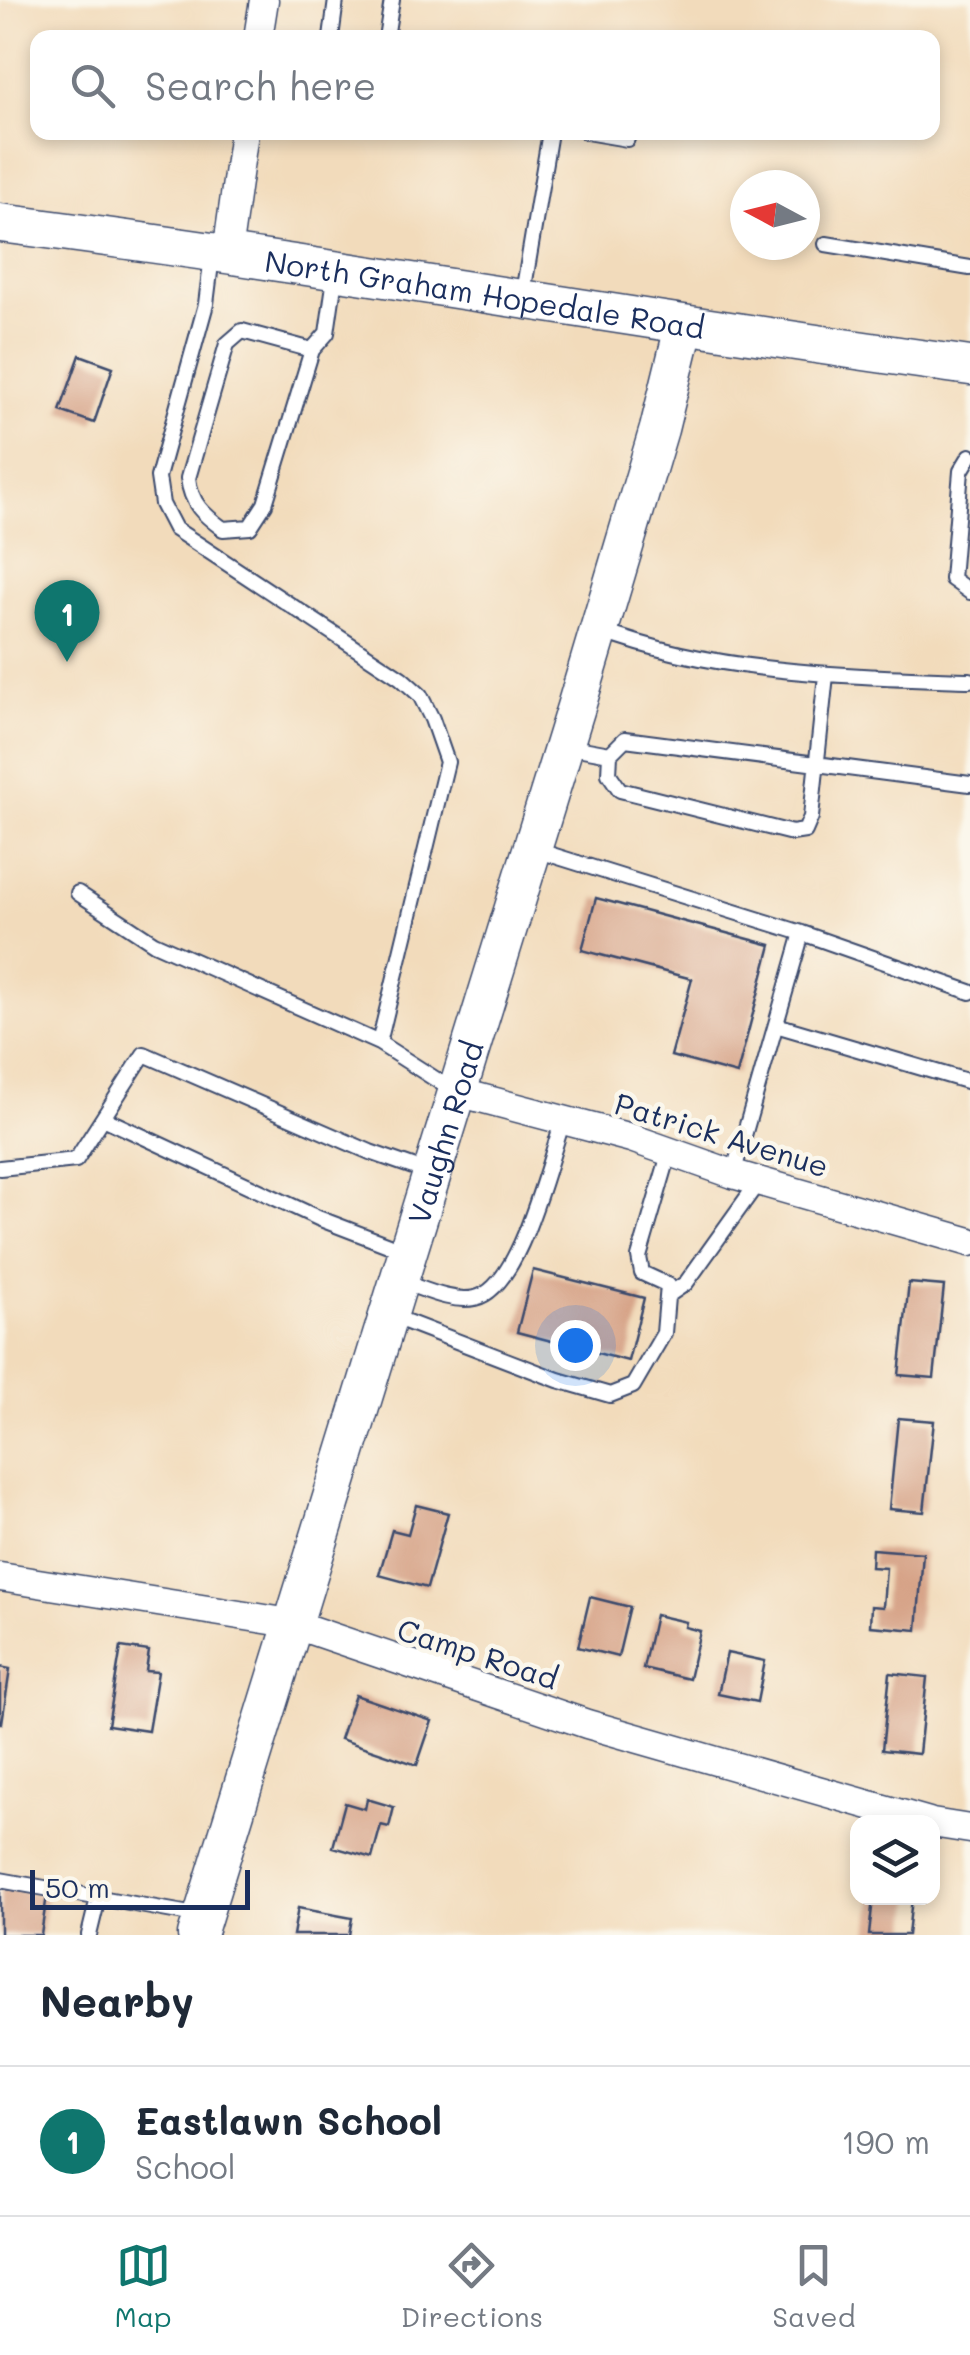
<!DOCTYPE html>
<html lang="en">
<head>
<meta charset="utf-8">
<style>
	:root { --surface:#fff; --page:#f6f6f7; --text:#1f2937; --muted:#747a83; --line:#e0e1e3; --accent:#0f766e }
	body { margin:0; font-family:Mali,sans-serif; background:var(--page); color:var(--text) }
	.controls { position:absolute; right:30px; bottom:30px; display:grid; overflow:hidden; border-radius:20px; box-shadow:0 5px 15px #0003 }
	.controls button { width:90px; height:90px; display:grid; place-items:center; padding:0; border:0; border-bottom:2px solid var(--line); background:var(--surface); color:var(--text); font:50px sans-serif }
	.compass { position:absolute; left:730px; top:170px; width:90px; height:90px; border-radius:50%; background:var(--surface); box-shadow:0 5px 15px #0003; rotate:277deg }
	.scale { position:absolute; left:30px; bottom:25px; width:220px; box-sizing:border-box; padding-left:10px; border:5px solid #1b2f5e; border-top:0; font-size:28px; line-height:35px; white-space:nowrap; color:#1b2f5e; -webkit-text-stroke:8px #fbf7ec; paint-order:stroke }
	.you { position:absolute; left:575px; top:1345px; width:35px; height:35px; margin:-25px; border:8px solid #fff; border-radius:50%; background:#1a73e8; box-shadow:0 0 0 15px #1a73e833 }
	.badge { display:grid; place-items:center; width:65px; height:65px; border-radius:50%; background:var(--accent); color:#fff; font-size:32px; font-weight:700 }
	.pin { position:absolute; translate:-50% -82px; filter:drop-shadow(0 2px 5px #0008) }
	.pin::after { content:''; position:absolute; top:52px; width:35px; height:30px; background:inherit; clip-path:polygon(0 0,100% 0,50% 100%) }
	.list { margin:0; padding:0; list-style:none }
	h2 { display:flex; justify-content:space-between; align-items:center; height:130px; margin:0; padding:0 40px; font-size:42px }
	h2 small { font-size:32px; font-weight:400; color:var(--muted) }
	.list li { display:grid; grid-template-columns:65px 1fr auto; gap:30px; align-items:center; box-sizing:border-box; height:150px; padding:0 40px; border-top:2px solid var(--line) }
	.list b { display:block; font-size:38px; white-space:nowrap }
	.list p { margin:0; font-size:32px; white-space:nowrap; color:var(--muted) }
	.list em { font-size:32px; font-style:normal; color:var(--muted) }
	.icon { flex:none; width:55px; height:55px; fill:none; stroke:currentColor; stroke-width:2; stroke-linecap:round; stroke-linejoin:round }
	.map { position:relative; flex:none; width:970px; height:1935px; overflow:hidden }
	.search { position:absolute; background:var(--surface); box-shadow:0 5px 15px #0003; left:30px; right:30px; top:30px; height:110px; display:flex; align-items:center; gap:25px; box-sizing:border-box; padding:0 35px; border-radius:20px; color:var(--muted); font-size:38px }
	.sheet { height:280px; background:var(--surface) }
	nav { display:flex; justify-content:space-around; align-items:center; box-sizing:border-box; height:140px; border-top:2px solid var(--line); background:var(--surface); font-size:28px; color:var(--muted) }
	nav a { display:grid; justify-items:center; gap:5px }
	nav .on { color:var(--accent) }
	.map>svg:first-child { display:block }
</style>
</head>
<body>
<div class="map">
<svg width="970" height="1935" viewBox="0 0 970 1935">
	<rect width="100%" height="100%" fill="#fbf7ec"/>
	<filter id="ink" filterUnits="userSpaceOnUse"><feTurbulence type="fractalNoise" baseFrequency=".01" numOctaves="2"/><feDisplacementMap in="SourceGraphic" scale="20" xChannelSelector="R" yChannelSelector="G"/><feConvolveMatrix kernelMatrix="1 2 1 2 8 2 1 2 1" color-interpolation-filters="sRGB"/></filter>
	<filter id="wash" filterUnits="userSpaceOnUse"><feTurbulence type="fractalNoise" baseFrequency=".0048" numOctaves="4" result="noise"/><feDisplacementMap in="SourceGraphic" scale="40" xChannelSelector="R" yChannelSelector="G"/><feGaussianBlur stdDeviation="2.25" result="paint"/><feColorMatrix in="noise" values="0 0 0 0 0 0 0 0 0 0 0 0 0 0 0 0 0 1.4 0 .05"/><feComposite in="paint" operator="in"/></filter>
	<g filter="url(#wash)">
		<rect width="100%" height="100%" fill="#f2dbbb"/>
		<g id="blocks">
			<path fill="#d6a286" d="M80,355L113,367L94,423L60,411Z
				M596,898L771,945L737,1074L671,1056L692,979L582,950Z
				M533,1270L644,1298L628,1361L517,1332Z
				M909,1283L944,1286L934,1378L899,1375Z
				M898,1418L934,1421L924,1512L889,1509Z
				M416,1505L448,1513L427,1588L379,1575L392,1530L408,1534Z
				M872,1549L923,1553L917,1630L870,1626L871,1606L883,1607L886,1568L871,1567Z
				M590,1597L630,1607L618,1657L578,1647Z
				M655,1615L686,1622L685,1627L700,1631L689,1679L643,1668Z
				M121,1647L149,1651L146,1671L158,1672L148,1731L108,1725Z
				M727,1653L765,1661L757,1702L718,1694Z
				M0,1667L10,1669L2,1723H0Z
				M890,1673L927,1677L919,1754L882,1750Z
				M355,1695L432,1721L417,1765L340,1739Z
				M367,1799L394,1807L389,1827L381,1825L372,1858L333,1847L345,1803L365,1809Z
				M0,1888L47,1895L41,1935H0Z
				M873,1898H912L908,1935H869Z
				M298,1908L352,1918L349,1935H293Z"/>
		</g>
	</g>
	<g filter="url(#ink)">
		<use href="#blocks" fill-opacity="0" stroke="#3b496c" stroke-width="2.5"/>
		<g fill="none" stroke-linecap="round" stroke-linejoin="round">
			<g stroke="#3b496c" stroke-width="18">
				<path id="lane" d="M331,38L336,0
					M386,38L392,0
					M586,132L627,139
					M826,244L970,268
					M212,256L206,304L158,477L162,504L175,529L401,678L420,695L432,719L447,762L379,1043
					M522,299L550,132
					M312,350L242,331L227,344L188,478C191,504 203,514 223,529L250,527L265,504L312,350L327,333L336,271
					M970,456L961,471L952,579L970,592
					M599,630C716,674 846,676 970,680
					M566,746L610,754L625,739L970,784
					M610,754L609,774L620,790L792,833L805,831L811,817L826,675
					M536,850L802,933L970,992
					M78,893L154,943L379,1043L454,1091
					M776,1025L970,1082
					M103,1118L318,1218L404,1251
					M0,1168L76,1160L144,1054L370,1152L430,1173
					M733,1174L802,933
					M399,1281C422,1288 451,1303 475,1298C520,1289 548,1162 563,1121
					M670,1294L686,1283L759,1181
					M389,1315L558,1380L610,1395L633,1386L664,1333L668,1285L642,1273L639,1257L670,1151
					M0,1880L201,1916
					M89,1935L98,1898"/>
			</g>
			<g stroke="#3b496c" stroke-width="31">
				<path id="street" d="M258,38L264,0
					M227,253L244,132
					M454,1091L631,1138L733,1174L970,1242
					M0,1577L290,1623L587,1724L929,1822
					M932,1823L970,1829"/>
			</g>
			<g stroke="#3b496c" stroke-width="41">
				<g id="secondary">
					<path id="s1" d="M0,223C324,264 646,322 970,366"/>
					<path id="s2" d="M197,1935L576,707L659,429L684,327"/>
				</g>
			</g>
			<use href="#lane" stroke="#fff" stroke-width="14"/>
			<use href="#street" stroke="#fff" stroke-width="28"/>
			<use href="#secondary" stroke="#fff" stroke-width="38"/>
		</g>
	</g>
	<g text-anchor="middle" dominant-baseline="central" stroke-width="9" stroke-linejoin="round" paint-order="stroke">
		<g font-size="30" fill="#1b2f5e" stroke="#fbf7ec">
			<text stroke="none"><textPath href="#s1" startOffset="490">North Graham Hopedale Road</textPath></text>
			<text stroke="none"><textPath href="#s2" startOffset="840">Vaughn Road</textPath></text>
			<text transform="translate(722 1134) rotate(17)">Patrick Avenue</text>
			<text transform="translate(478 1653) rotate(18)">Camp Road</text>
		</g>
	</g>
</svg>
<div class="controls">
<button><svg class="icon" aria-label="layers" viewBox="0 0 24 24"><path d="M12 4l9 5-9 5-9-5zM3 14l9 5 9-5"/></svg></button>
</div>
<svg class="compass" viewBox="-18 -18 36 36"><path d="M0-13l5 13h-10z" fill="#e53935"/><path d="M0 13l5-13h-10z" fill="#747a83"/></svg>
<div class="scale">50 m</div>
<div class="you"></div>
<div class="pin badge" style="left:67px;top:662px">1</div>
<div class="search"><svg class="icon" aria-label="search" viewBox="0 0 24 24"><circle cx="10" cy="10" r="6"/><path d="M15 15l6 6"/></svg>Search here</div>
</div>
<section class="sheet">
<h2>Nearby<small></small></h2>
<ul class="list">
<li><span class="badge">1</span><div><b>Eastlawn School</b><p>School</p></div><em>190 m</em></li>
</ul>
</section>
<nav>
<a class="on"><svg class="icon" aria-label="map" viewBox="0 0 24 24"><path d="M3 6l6-2 6 2 6-2v14l-6 2-6-2-6 2zM9 4v14M15 6v14"/></svg>Map</a>
<a><svg class="icon" aria-label="directions" viewBox="0 0 24 24"><path d="M12 3l9 9-9 9-9-9zM9 14v-3h6M13 9l2 2-2 2"/></svg>Directions</a>
<a><svg class="icon" aria-label="saved" viewBox="0 0 24 24"><path d="M7 4h10v16l-5-4-5 4z"/></svg>Saved</a>
</nav>
</body>
</html>
